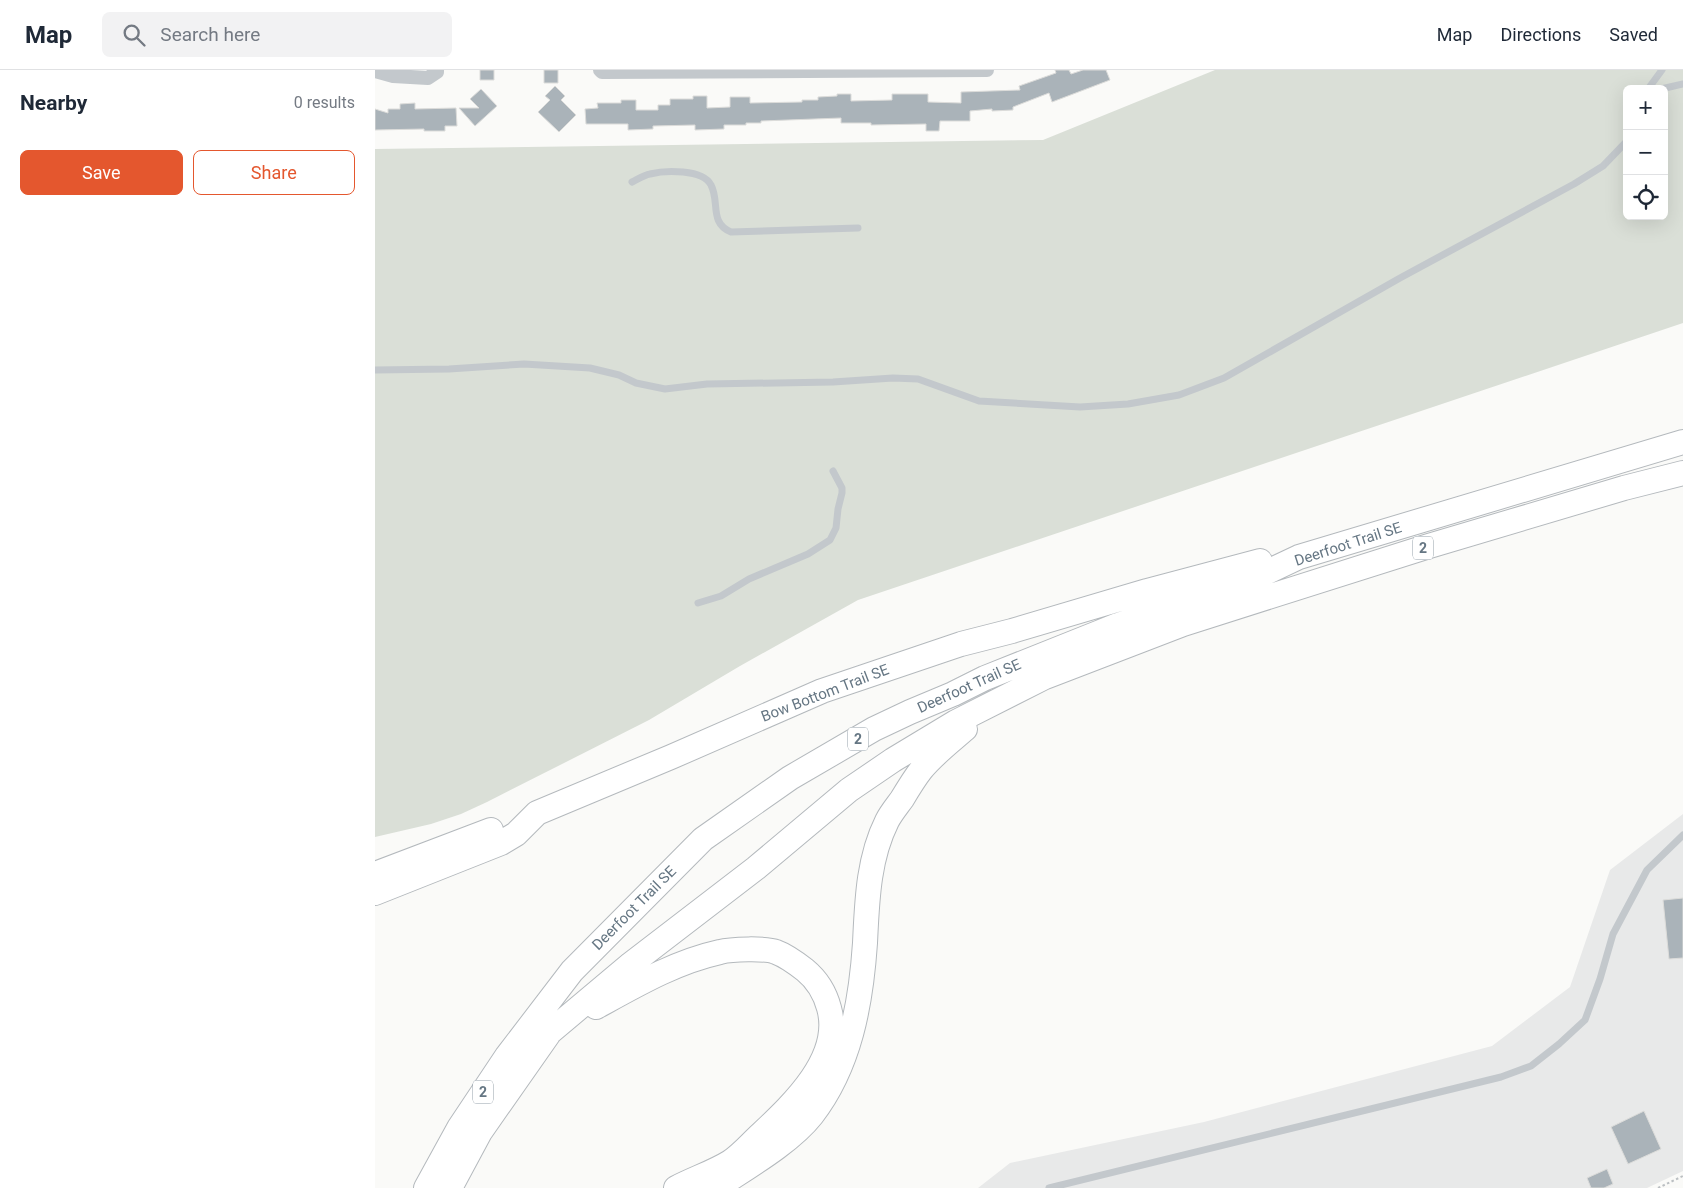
<!DOCTYPE html>
<html lang="en">
<head>
<meta charset="utf-8">
<style>
	:root { --surface:#fff; --page:#f2f2f3; --text:#1f2937; --muted:#747a83; --line:#e0e1e3; --accent:#e4572e }
	body { margin:0; font-family:Roboto,sans-serif; background:var(--page); color:var(--text) }
	.controls { position:absolute; right:15px; top:15px; display:grid; overflow:hidden; border-radius:8px; box-shadow:0 5px 20px #0002 }
	.controls button { width:45px; height:45px; display:grid; place-items:center; padding:0; border:0; border-bottom:1px solid var(--line); background:var(--surface); color:var(--text); font:25px sans-serif }
	.list { margin:0; padding:0; list-style:none }
	h2 { display:flex; justify-content:space-between; align-items:center; height:65px; margin:0; padding:0 20px; font-size:21px }
	h2 small { font-size:16px; font-weight:400; color:var(--muted) }
	.actions { display:flex; gap:10px; padding:15px 20px }
	.actions a { flex:1; padding:11px 0; border:1px solid var(--accent); border-radius:8px; text-align:center; font-size:18px; color:var(--accent) }
	.actions .main { background:var(--accent); color:#fff }
	.icon { flex:none; width:28px; height:28px; fill:none; stroke:currentColor; stroke-width:2; stroke-linecap:round; stroke-linejoin:round }
	.map { position:relative; flex:none; width:1308px; height:1118px; overflow:hidden }
	header { display:flex; align-items:center; gap:30px; box-sizing:border-box; height:70px; padding:0 25px; background:var(--surface); border-bottom:1px solid var(--line) }
	header strong { font-size:24px }
	nav { display:flex; gap:28px; margin-inline-start:auto; font-size:18px }
	.search { width:350px; height:45px; background:var(--page); display:flex; align-items:center; gap:12px; box-sizing:border-box; padding:0 18px; border-radius:8px; color:var(--muted); font-size:19px }
	main { display:flex }
	aside { flex:1; background:var(--surface) }
	.map>svg:first-child { display:block }
</style>
</head>
<body>
<header>
<strong>Map</strong>
<div class="search"><svg class="icon" aria-label="search" viewBox="0 0 24 24"><circle cx="10" cy="10" r="6"/><path d="M15 15l6 6"/></svg>Search here</div>
<nav><a>Map</a><a>Directions</a><a>Saved</a></nav>
</header>
<main>
<aside>
<h2>Nearby<small>0 results</small></h2>
<ul class="list">
</ul>
<div class="actions"><a class="main">Save</a><a>Share</a></div>
</aside>
<div class="map">
<svg width="1308" height="1118" viewBox="0 0 1308 1118">
	<rect width="100%" height="100%" fill="#fafaf8"/>
	<path fill="#e8e9e9" d="M1308,744V1101L1272,1118H603L635,1093L829,1052L1117,976L1195,917L1235,800Z"/>
	<path fill="#dadfd7" fill-rule="evenodd" d="M840,0H1308V253L483,530L365,596L274,650L112,732L86,744L56,754L0,767V79L668,70ZM1252,19H1289V146H1252Z"/>
	<path fill="#aab3b9" stroke="#dcdcda" d="M105,0H119V10H105Z
		M169,0H183V13H169Z
		M680,0H694L696,4L708,0H731L735,10L677,32L674,23L638,37V40L617,41V39L595,41V51H565L564,61H551V54L496,55V53H466V48L386,51V53H371V55H349V59L320,60V55L278,56V59L253,60V54H211L210,39L223,38L222,33H246V30H261V40H283V35H295V29H318V26H332V38L355,37V27H375V33L427,32V30H443V27L462,26V24H476V31L517,30V24H553V32L586,33V22L645,20L644,16L681,3Z
		M180,16L190,26L186,30L201,45L184,62L163,42L175,30L170,26Z
		M106,19L122,36L100,56L84,38H104L95,29Z
		M40,33V39L81,38L82,56H70V61H49V59L0,60V39L13,43V39H25V34Z
		M1308,828V888L1294,889L1288,830Z
		M1269,1041L1286,1079L1253,1094L1236,1057Z
		M1232,1099L1238,1114L1229,1118H1216L1212,1108Z"/>
	<g fill="none" stroke-linecap="round" stroke-linejoin="round">
		<g stroke="#b4b9bd" stroke-width="26">
			<path id="highway" d="M0,804L116,760
				M0,823L126,773L141,764L162,743L296,687L447,621L586,574L637,561L772,521L885,491
				M221,937C261,915 300,892 345,882C356,879 391,878 401,882C412,886 421,893 430,900C441,909 450,923 454,938C468,987 418,1034 386,1064C376,1073 366,1085 355,1092C339,1102 318,1109 301,1118
				M51,1118L84,1058L132,986L197,901L328,769L415,708L499,659L535,642L578,624L610,608L743,555L886,505L924,487L1308,372
				M75,1118L105,1062L175,962L256,894L381,798L474,720L518,690L581,652L670,607L808,554L1054,476L1249,418L1308,403
				M341,1118C371,1098 415,1073 437,1045C475,996 486,933 490,873C492,832 493,789 512,751C516,743 522,736 527,729C533,719 539,709 546,700C558,685 575,672 590,659"/>
		</g>
		<path stroke="#bbbfc2" stroke-width="2" stroke-dasharray="2.5 2.5" stroke-linecap="butt" d="M1283,1118L1308,1106"/>
		<path stroke="#c3c8cc" stroke-width="7" d="M1273,19L1287,0
			M1286,19L1308,14
			M257,112C263,109 269,105 275,104C290,100 328,99 336,115C345,132 334,153 356,162L483,158
			M0,300L74,299L149,294L215,298L244,305L261,313L290,319L332,314L458,312L518,308L543,309L604,331L705,337L753,334L804,325L849,308L1025,208L1199,114L1228,96L1252,71
			M323,533L346,526L374,509L433,484L455,470L461,458L463,439L467,423V418L458,401
			M674,1118L1126,1007L1156,996L1184,974L1210,950L1225,909L1238,864L1272,800L1308,765"/>
		<path stroke="#c3c8cc" stroke-width="14" d="M225,0L227,2L612,0
			M0,1L18,6L53,8L62,2V0"/>
		<use href="#highway" stroke="#fff" stroke-width="24"/>
	</g>
	<g text-anchor="middle" dominant-baseline="central" stroke-width="5" stroke-linejoin="round" paint-order="stroke">
		<g fill="#fff" stroke="#939fa8" stroke-width="1">
			<rect x="1038" y="466.5" width="20" height="23" rx="4"/>
			<rect x="473" y="657.5" width="20" height="23" rx="4"/>
			<rect x="98" y="1010.5" width="20" height="23" rx="4"/>
		</g>
		<g font-size="14" font-weight="bold" fill="#657683">
			<text x="1048" y="478">2</text>
			<text x="483" y="669">2</text>
			<text x="108" y="1022">2</text>
		</g>
		<g font-size="15" fill="#657683" stroke="#fff">
			<text transform="translate(973 474) rotate(-18)">Deerfoot Trail SE</text>
			<text transform="translate(594 616) rotate(-24)">Deerfoot Trail SE</text>
			<text transform="translate(450 623) rotate(-21)">Bow Bottom Trail SE</text>
			<text transform="translate(259 838) rotate(-45)">Deerfoot Trail SE</text>
		</g>
	</g>
</svg>
<div class="controls">
<button>+</button>
<button>−</button>
<button><svg class="icon" aria-label="locate" viewBox="0 0 24 24"><circle cx="12" cy="12" r="6"/><path d="M12 2v4M12 18v4M2 12h4M18 12h4"/></svg></button>
</div>
</div>
</main>
</body>
</html>
